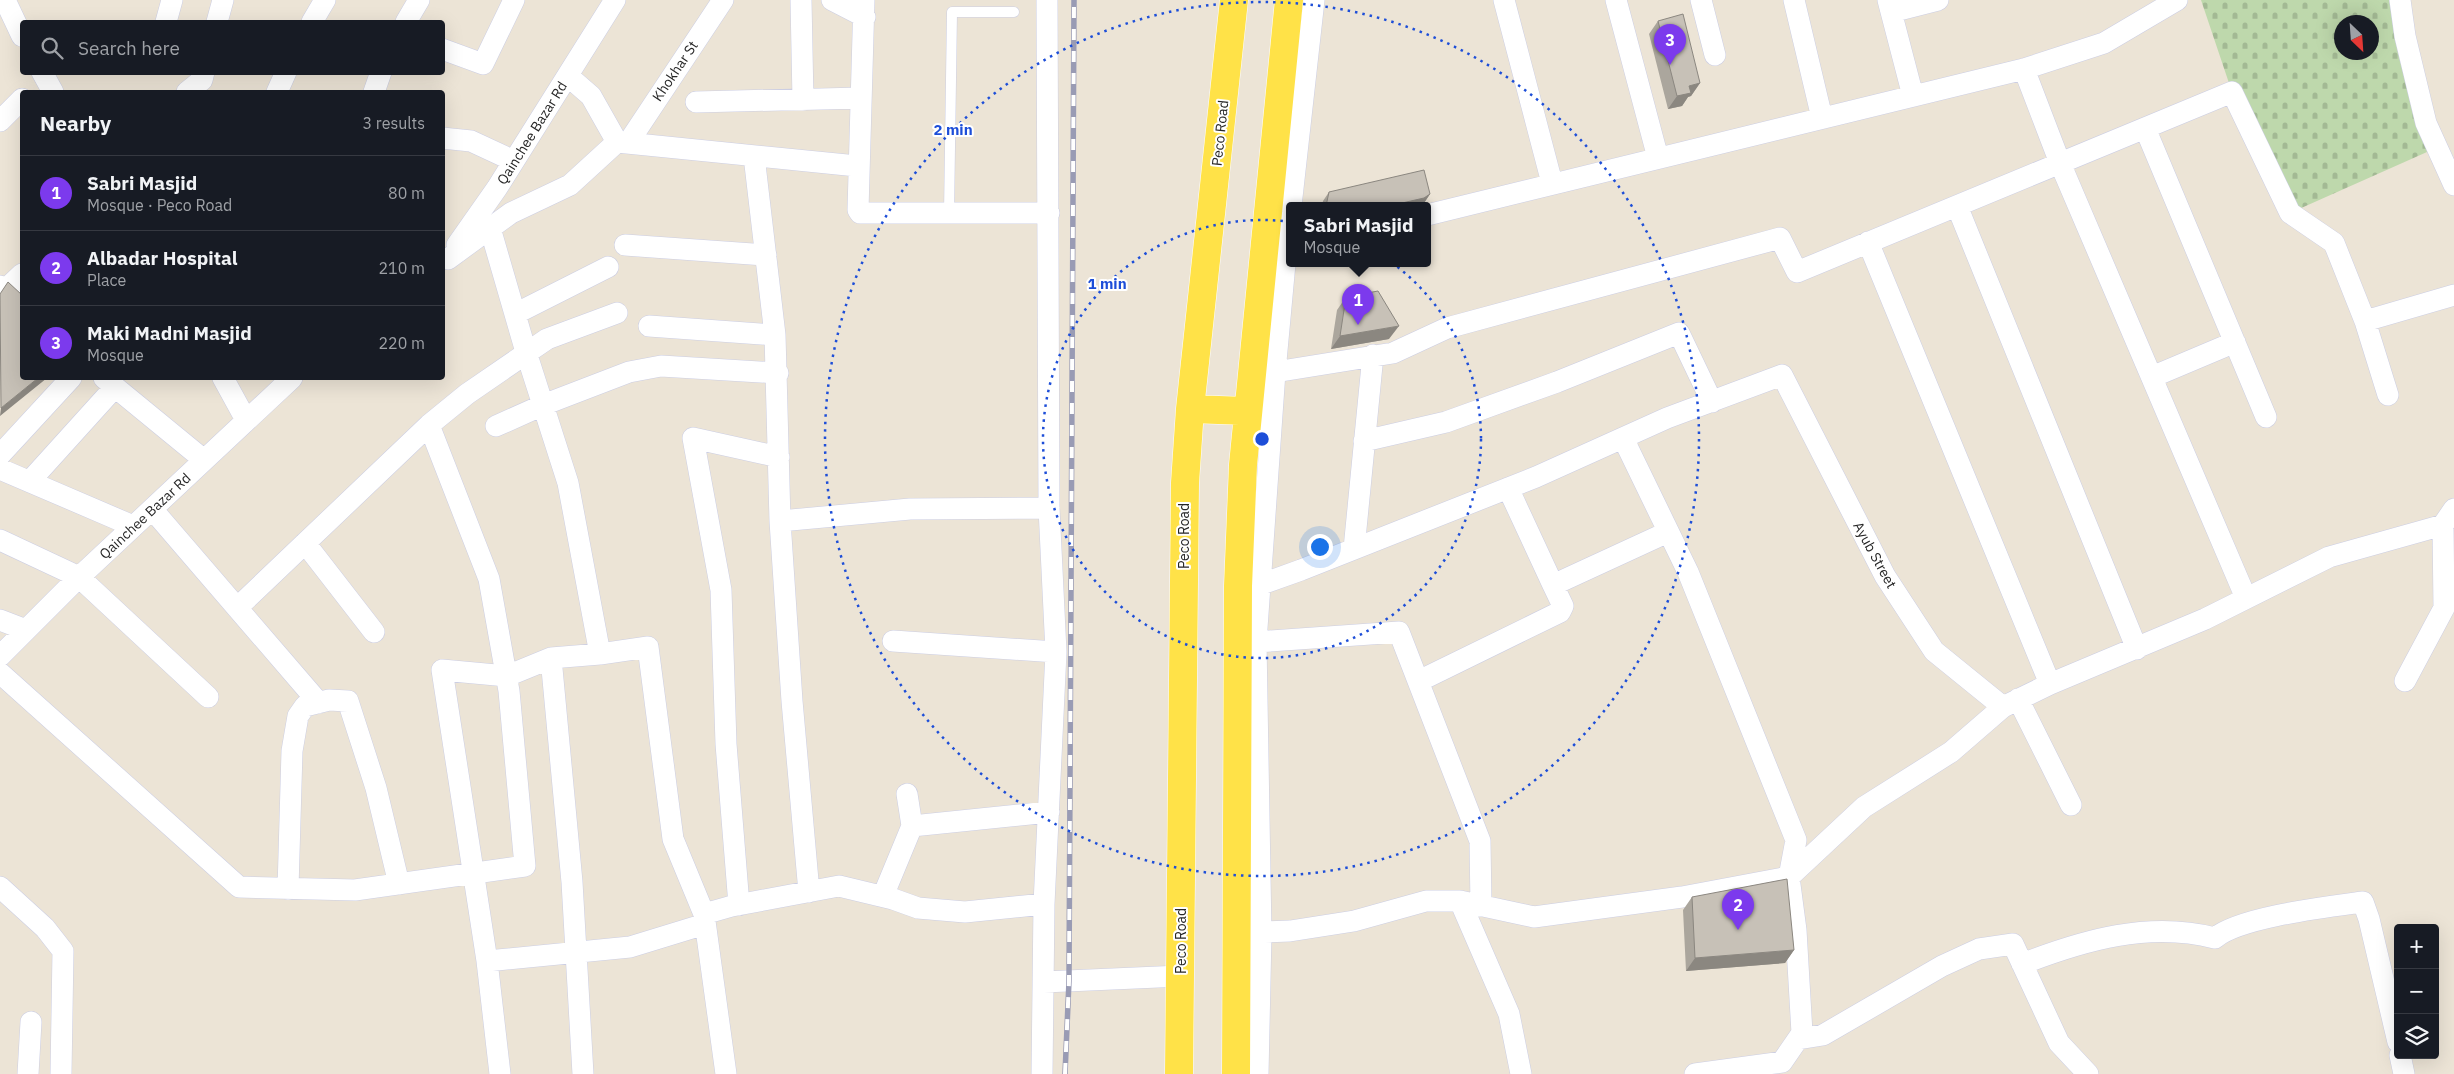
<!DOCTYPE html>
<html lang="en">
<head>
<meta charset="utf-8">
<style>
	:root { --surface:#171b24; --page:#20242c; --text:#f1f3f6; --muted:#9ea1a6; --line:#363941; --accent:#7c3aed }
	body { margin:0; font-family:"IBM Plex Sans",sans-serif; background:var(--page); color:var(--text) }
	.controls { position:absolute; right:15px; bottom:15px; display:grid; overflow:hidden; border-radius:5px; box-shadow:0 5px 20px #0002 }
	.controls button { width:45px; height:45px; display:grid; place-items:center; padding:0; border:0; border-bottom:1px solid var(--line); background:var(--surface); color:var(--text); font:25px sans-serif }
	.compass { position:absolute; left:2334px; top:15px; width:45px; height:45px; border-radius:50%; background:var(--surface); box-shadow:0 5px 20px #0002; rotate:155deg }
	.you { position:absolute; left:1319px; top:546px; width:18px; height:18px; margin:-12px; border:4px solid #fff; border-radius:50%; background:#1a73e8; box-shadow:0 0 0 8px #1a73e833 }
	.badge { display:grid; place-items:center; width:32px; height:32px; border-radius:50%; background:var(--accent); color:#fff; font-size:16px; font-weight:700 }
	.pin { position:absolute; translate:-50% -41px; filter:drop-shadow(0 1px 2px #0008) }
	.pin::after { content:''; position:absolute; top:26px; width:18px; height:15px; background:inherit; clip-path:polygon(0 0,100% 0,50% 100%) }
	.popup { position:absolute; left:1286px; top:202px; width:145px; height:65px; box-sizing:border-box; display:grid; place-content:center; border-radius:5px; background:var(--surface); filter:drop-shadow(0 1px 4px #0005); font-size:16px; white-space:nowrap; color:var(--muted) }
	.popup b { font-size:19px; color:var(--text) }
	.popup::after { content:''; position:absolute; left:50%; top:100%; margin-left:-10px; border:10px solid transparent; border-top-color:var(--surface) }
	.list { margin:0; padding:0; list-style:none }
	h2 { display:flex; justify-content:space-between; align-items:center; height:65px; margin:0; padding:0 20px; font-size:21px }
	h2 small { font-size:16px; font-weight:400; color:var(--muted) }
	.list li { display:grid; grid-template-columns:32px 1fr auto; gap:15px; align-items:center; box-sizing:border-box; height:75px; padding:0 20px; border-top:1px solid var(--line) }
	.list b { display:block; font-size:19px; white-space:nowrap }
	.list p { margin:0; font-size:16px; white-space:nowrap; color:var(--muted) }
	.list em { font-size:16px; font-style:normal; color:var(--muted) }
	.icon { flex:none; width:28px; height:28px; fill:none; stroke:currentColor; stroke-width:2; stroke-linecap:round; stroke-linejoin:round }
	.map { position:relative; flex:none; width:2454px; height:1074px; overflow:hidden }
	.search { position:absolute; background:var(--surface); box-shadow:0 5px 20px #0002; left:20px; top:20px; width:425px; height:55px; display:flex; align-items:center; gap:12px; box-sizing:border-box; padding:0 18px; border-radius:5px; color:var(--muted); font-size:19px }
	.panel { position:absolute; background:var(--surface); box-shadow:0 5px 20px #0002; left:20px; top:90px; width:425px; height:290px; border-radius:5px }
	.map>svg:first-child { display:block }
</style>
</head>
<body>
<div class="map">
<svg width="2454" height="1074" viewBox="0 0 2454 1074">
	<defs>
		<pattern id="cemetery-stones" width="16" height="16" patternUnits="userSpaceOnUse" patternTransform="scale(1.25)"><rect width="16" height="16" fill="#bed8ac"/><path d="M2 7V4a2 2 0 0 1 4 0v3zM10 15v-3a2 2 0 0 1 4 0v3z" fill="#a3b994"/></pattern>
	</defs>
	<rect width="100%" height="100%" fill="#ece4d6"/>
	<path fill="url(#cemetery-stones)" fill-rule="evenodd" d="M2201,0H2398L2427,152L2290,213L2232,92ZM2342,22H2372V52H2342Z"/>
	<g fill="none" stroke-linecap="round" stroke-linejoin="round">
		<g stroke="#cccee3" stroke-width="11">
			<path id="lane" d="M949,214L952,12H1014"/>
		</g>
		<g stroke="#cccee3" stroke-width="22">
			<path id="street" d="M5,0L22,36
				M801,0L803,100
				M832,0L865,17
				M864,0L858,210L860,213H1049
				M1504,0L1552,183
				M1616,0L1658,158
				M1701,0L1715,55
				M1794,0L1822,118
				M1888,0L1913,96
				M2400,0L2405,36L2426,123L2454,185
				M1891,12L1938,0
				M166,22L172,0
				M217,22L223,0
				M312,22L325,0
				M406,22L419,0
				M442,49L483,64L514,0
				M2024,69L2060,163L2246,598
				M42,72L53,92
				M568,76L591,96L617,142
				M187,92L202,80L204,72
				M277,92L286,72
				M374,92L381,72
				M696,102L860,98
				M0,121L22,99
				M2145,128L2266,417
				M442,138L471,141L514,161
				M628,143L723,0
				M754,156L775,335L780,521L792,701L809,892
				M1291,206L1314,0
				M1957,206L2137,649
				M1427,215L2024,69L2104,43L2177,0
				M490,228L526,352L568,483L600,654
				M1868,242L2050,684
				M457,245L497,188L615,0
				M625,245L766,255
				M448,259L511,213L570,185L617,142L857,166
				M0,286L22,306
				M5,290L22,274
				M515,314L608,267
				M2365,321L2388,395
				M649,326L775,335
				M1275,372L1393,353L1447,328L1780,238L1797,272L2232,92L2290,213L2334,243L2365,321L2454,295
				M2152,377L2235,342
				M104,378L204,460
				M223,378L246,420
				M496,426L543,405L629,372L661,366L778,373
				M1623,438L1688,572L1796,840L1789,877L1796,930L1802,1033L1782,1062L1695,1074
				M1364,441L1446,422L1557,382L1679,333L1712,402
				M0,455L71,378
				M0,469L133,526
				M30,481L115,387
				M1508,488L1553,585
				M152,509L319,703
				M780,521L910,509L1049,508
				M0,540L79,577L208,697
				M305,543L374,632
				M1354,549L1373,355
				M1238,586L1259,585L1301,570L1536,477L1667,418L1782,375L1885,576L1934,651L2003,707
				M237,608L429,425L467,394L547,339L617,313
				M0,620L26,630
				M893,641L1056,652
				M1256,642L1399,632L1480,841L1481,906
				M0,656L74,582L292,378
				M551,658L572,882L583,1074
				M0,673L239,887L355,890L525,866L509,691L489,579L429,425
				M1419,681L1560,612L1563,606L1553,585L1668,532
				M2405,681L2444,608L2443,525L2454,509
				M2018,699L2071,805
				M907,794L912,826
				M0,887L45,928L63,951L61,1074
				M288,889L292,751L298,716L305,706L329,700L348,701L376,788L399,884
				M883,896L912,826L1049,812
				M1460,901L1509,1014L1521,1074
				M739,905L726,744L721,590L693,438L779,457
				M1237,933L1290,931L1354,921L1426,901H1460L1534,917L1682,897L1789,877L1864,807L1951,752L2003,707L2050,684L2205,619L2329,557L2443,525
				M487,961L442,670L507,676L551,658L600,654L648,647L673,839L704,914
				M2022,964C2084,940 2149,921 2215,938C2240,917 2327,907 2363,902L2369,919L2398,1042
				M1044,982L1181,976
				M1798,1039L1823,1035L1942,966L1979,949L2013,944L2059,1043L2088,1074
				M2400,1055L2404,1074
				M28,1074L31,1022
				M500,1074L487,961L630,947L705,924
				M726,1074L704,914L732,906L839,886L893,899L918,908L965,912L1044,904
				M1042,1074L1044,904L1056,652L1049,508L1047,0
				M1258,1074L1261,934L1256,642L1275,372L1289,220"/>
		</g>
		<g stroke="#fff" stroke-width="29">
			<path id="primary" d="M1190,409L1247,411
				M1179,1074L1185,483L1190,409L1234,0
				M1236,1074L1238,586L1243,465L1289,0"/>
		</g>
		<use href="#lane" stroke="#fff" stroke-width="10"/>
		<use href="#street" stroke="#fff" stroke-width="21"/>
		<use href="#primary" stroke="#ffe248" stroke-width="28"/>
		<g stroke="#999bb4" stroke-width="5.5">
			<path id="rail" d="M1065,1074L1069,981L1074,0"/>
		</g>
		<use href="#rail" stroke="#fff" stroke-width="4" stroke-dasharray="11" stroke-linecap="butt"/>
	</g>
	<path fill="#aba69d" d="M1658,21L1700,83L1691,96L1688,97L1682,106L1668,109L1649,34Z
		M1329,192L1430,194L1424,203L1419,206H1322L1323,201Z
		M1346,297L1389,339L1331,349L1337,310Z
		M1692,897L1794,950L1785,963L1686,971L1683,910Z"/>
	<path fill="#8b8780" d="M1700,83L1691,96L1688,97L1682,106L1668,109L1677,96L1689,86Z
		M1430,194L1424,203L1419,206H1389Z
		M1399,326L1389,339L1331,349L1340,336Z
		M38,378H47L0,416L1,408Z
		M1794,950L1785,963L1686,971L1695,958Z"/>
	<path fill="#c7c1b7" stroke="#8b8780" d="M1683,14L1700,83L1689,86L1691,93L1677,96L1658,21Z
		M1424,170L1430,194L1424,198L1389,206H1326L1329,192Z
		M8,282L22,295V378H38L1,408L0,294Z
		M1378,291L1399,326L1340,336L1346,297Z
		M1787,879L1794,950L1695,958L1692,897Z"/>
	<g fill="none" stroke="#1d4ed8" stroke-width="2.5" stroke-dasharray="2.5 5">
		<circle cx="1262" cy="439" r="219"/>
		<circle cx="1262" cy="439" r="437"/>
	</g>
	<g text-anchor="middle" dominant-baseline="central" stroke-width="4" stroke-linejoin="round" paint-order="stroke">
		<g font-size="14" fill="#272727" stroke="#fff">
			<text transform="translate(675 71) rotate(-56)">Khokhar St</text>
			<text transform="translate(532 133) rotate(-58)">Qainchee Bazar Rd</text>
			<text transform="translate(1220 133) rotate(-84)">Peco Road</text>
			<text transform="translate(145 516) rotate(-43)">Qainchee Bazar Rd</text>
			<text transform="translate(1184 536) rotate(-90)">Peco Road</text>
			<text transform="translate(1875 555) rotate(61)">Ayub Street</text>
			<text transform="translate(1181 941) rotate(-90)">Peco Road</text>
		</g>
	</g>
	<circle cx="1262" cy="439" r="8" fill="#1d4ed8" stroke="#fff" stroke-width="2.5"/>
	<g font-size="15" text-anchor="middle" font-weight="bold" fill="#1d4ed8" stroke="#fff" stroke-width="4" stroke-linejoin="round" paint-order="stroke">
		<text x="953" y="135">2 min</text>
		<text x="1107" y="289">1 min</text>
	</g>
</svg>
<div class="controls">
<button>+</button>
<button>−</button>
<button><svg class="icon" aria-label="layers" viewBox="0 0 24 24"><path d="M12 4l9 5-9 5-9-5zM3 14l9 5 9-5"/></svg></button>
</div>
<svg class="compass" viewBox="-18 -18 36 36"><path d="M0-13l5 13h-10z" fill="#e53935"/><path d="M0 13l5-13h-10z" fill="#9ea1a6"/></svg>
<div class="you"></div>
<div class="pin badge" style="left:1358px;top:325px">1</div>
<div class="popup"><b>Sabri Masjid</b>Mosque</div>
<div class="pin badge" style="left:1738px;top:930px">2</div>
<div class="pin badge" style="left:1670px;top:65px">3</div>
<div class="search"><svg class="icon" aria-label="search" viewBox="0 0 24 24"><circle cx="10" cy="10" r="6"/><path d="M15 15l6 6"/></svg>Search here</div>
<section class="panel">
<h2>Nearby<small>3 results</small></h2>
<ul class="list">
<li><span class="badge">1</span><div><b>Sabri Masjid</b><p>Mosque · Peco Road</p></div><em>80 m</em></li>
<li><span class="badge">2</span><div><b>Albadar Hospital</b><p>Place</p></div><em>210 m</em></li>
<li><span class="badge">3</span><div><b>Maki Madni Masjid</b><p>Mosque</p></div><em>220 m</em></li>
</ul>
</section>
</div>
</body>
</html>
